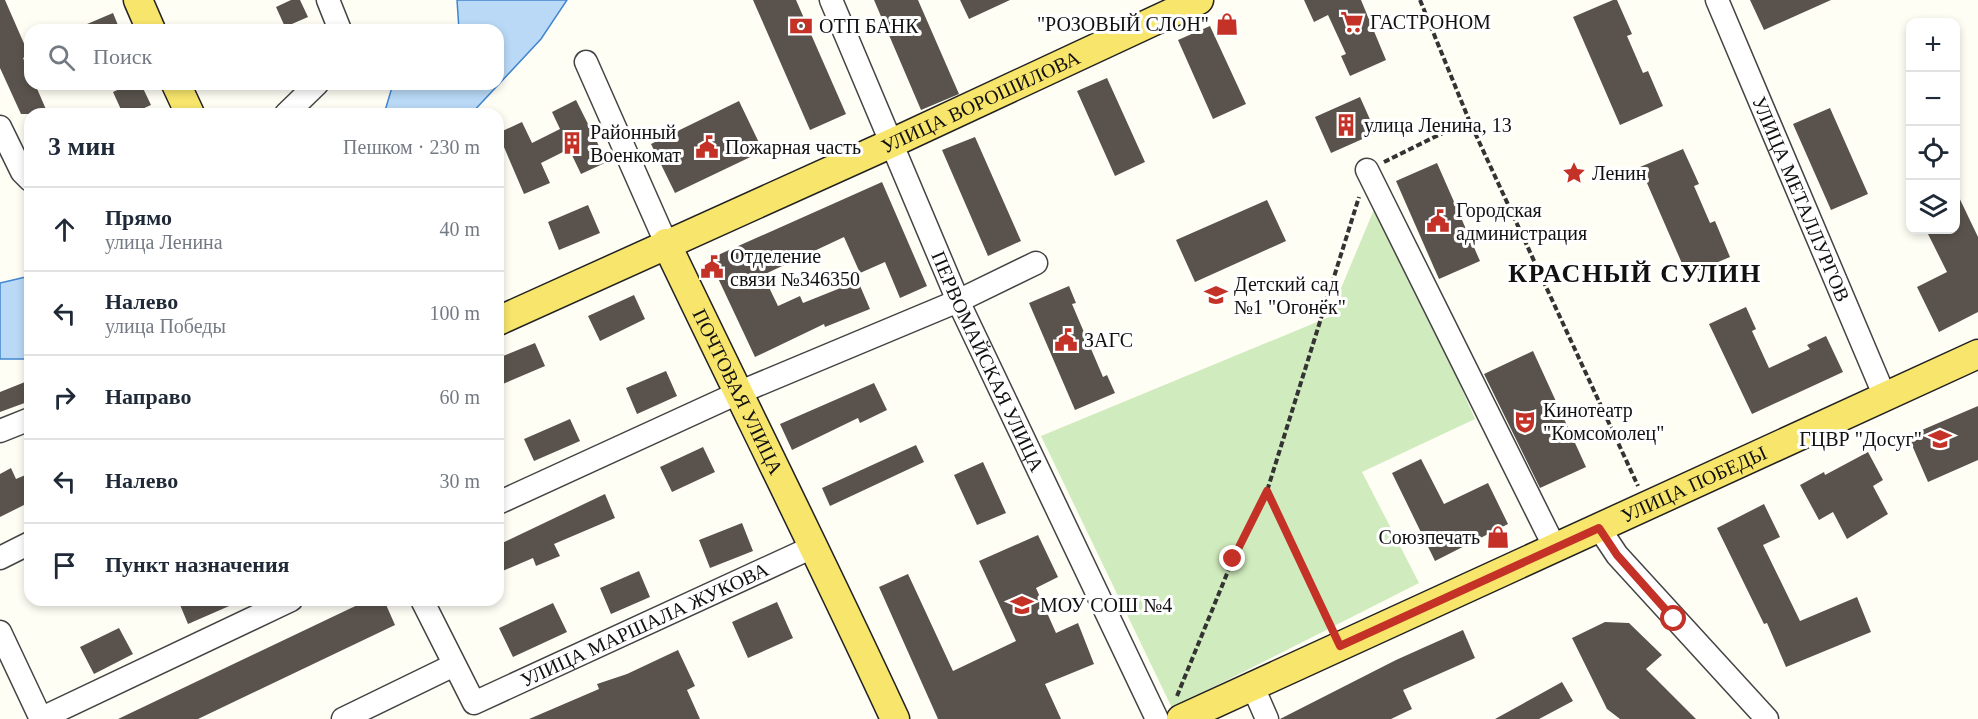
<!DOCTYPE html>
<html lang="ru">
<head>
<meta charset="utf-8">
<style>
	:root { --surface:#fff; --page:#f6f6f7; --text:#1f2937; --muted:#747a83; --line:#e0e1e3 }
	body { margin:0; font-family:Georgia,serif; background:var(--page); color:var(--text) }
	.controls { position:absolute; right:18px; top:18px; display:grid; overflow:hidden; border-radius:12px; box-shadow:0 3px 9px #0003 }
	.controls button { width:54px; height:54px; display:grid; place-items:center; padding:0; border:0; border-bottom:2px solid var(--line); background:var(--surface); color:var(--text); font:30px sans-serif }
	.stop { position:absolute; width:18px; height:18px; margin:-14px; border:4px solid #c33127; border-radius:50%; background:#fff }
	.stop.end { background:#c33127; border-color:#fff; box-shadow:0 2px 6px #0008 }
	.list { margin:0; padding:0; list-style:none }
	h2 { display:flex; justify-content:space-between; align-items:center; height:78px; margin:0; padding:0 24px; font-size:26px }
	h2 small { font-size:20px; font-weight:400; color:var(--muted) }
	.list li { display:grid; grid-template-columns:39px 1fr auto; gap:18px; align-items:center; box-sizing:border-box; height:84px; padding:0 24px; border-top:2px solid var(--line) }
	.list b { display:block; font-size:22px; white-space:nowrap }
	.list p { margin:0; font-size:20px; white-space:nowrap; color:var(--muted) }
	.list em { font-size:20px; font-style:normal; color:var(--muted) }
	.icon { flex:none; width:33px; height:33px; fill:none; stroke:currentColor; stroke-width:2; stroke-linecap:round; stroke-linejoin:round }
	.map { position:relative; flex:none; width:1978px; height:719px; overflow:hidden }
	.search { position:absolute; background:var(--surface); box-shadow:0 3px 9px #0003; left:24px; top:24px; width:480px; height:66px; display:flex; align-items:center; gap:15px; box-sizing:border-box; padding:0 21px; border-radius:18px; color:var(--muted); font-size:22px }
	.panel { position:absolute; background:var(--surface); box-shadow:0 3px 9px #0003; left:24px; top:108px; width:480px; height:498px; border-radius:18px }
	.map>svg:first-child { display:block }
</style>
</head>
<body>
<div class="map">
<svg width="1978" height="719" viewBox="0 0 1978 719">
	<rect width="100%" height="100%" fill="#fffef5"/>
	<path fill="#d0ebbd" d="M1378,200L1475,419L1362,472L1419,583L1172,708L1041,436L1329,317Z"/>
	<path fill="#b9d9f7" stroke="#4086ce" stroke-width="1.5" d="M457,0H567L541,39L471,114H384L393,84H498V30H459Z
		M30,276V359H0V283Z"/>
	<path fill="#5a534d" d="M0,0H5L29,55L23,58L30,73V84H35L48,114H21L0,68Z
		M291,0H300L308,17L285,27L276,7Z
		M753,0H796L846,114L810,130Z
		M874,0H918L959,94L921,110Z
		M960,0H1010L969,19Z
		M1304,0H1361L1386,60L1350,76L1341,56L1346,54L1328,15L1314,22Z
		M1613,0H1617L1632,34L1627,36L1643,73L1648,71L1663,106L1620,125L1573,17Z
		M1750,0H1831L1764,30Z
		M113,13L120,30H73Z
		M1210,26L1246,104L1213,119L1178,40Z
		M1107,78L1145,162L1115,176L1077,91Z
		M130,84H141L151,105L131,114H123L113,92Z
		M1360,97L1376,133L1331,153L1315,117Z
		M576,100L607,162L581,174L569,149L541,163L550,183L524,194L498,133L522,122L532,143L560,129L552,112Z
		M739,101L763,151L675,193L651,144Z
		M1830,108L1868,194L1831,210L1793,124Z
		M975,137L1021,241L988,256L942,150Z
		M1683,149L1699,184L1694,186L1710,223L1715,221L1730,257L1687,275L1640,167Z
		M1437,163L1480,261L1439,279L1396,181Z
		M882,182L927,286L900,298L885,262L860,273L844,237L763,275L778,306L800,296L803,303L858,281L870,309L825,327L824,324L755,357L709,259Z
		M1956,191L1978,237V312L1939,332L1917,287L1947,272L1926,230H1956Z
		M1267,200L1286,241L1195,282L1176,240Z
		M588,205L600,233L559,250L548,222Z
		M1069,286L1076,303L1072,304L1103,377L1107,375L1115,393L1075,410L1029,303Z
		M634,295L645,319L600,341L588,316Z
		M1746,307L1756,329L1752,331L1769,368L1810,349L1807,345L1826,336L1843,372L1752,414L1709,324Z
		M535,343L545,366L498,386V358Z
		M1533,351L1586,467L1540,488L1484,374Z
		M666,371L677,396L637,414L626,388Z
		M30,380V401L0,412V392Z
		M874,383L887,410L860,423L858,418L792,450L780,424Z
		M1978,406V460L1928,482L1908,436Z
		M570,419L580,441L534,461L524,439Z
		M916,445L924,462L830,506L822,488Z
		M703,447L715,472L672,492L660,467Z
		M1868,452L1883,480L1873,486L1888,514L1847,539L1833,512L1819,520L1800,485L1824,472L1825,475Z
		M1421,459L1444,504L1488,483L1508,524L1435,561L1392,473Z
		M983,462L1006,513L977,525L954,475Z
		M11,468L16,479L30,473V502L0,517V474Z
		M605,494L615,518L554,544L560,556L536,566L533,558L498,573V545Z
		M1764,504L1780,537L1763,545L1800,621L1857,597L1871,632L1786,667L1767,623L1764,624L1717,528Z
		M742,523L753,551L710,568L699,540Z
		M1038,535L1058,577L1036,588L1056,633L1078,623L1094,664L1045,684L1061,719H938L879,587L908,574L953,671L1016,641L979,561Z
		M639,571L650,597L611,614L600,588Z
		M178,600H243L188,624Z
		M368,600H384L395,625L198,719H118Z
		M777,602L793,638L748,658L732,622Z
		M553,603L567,632L513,657L499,628Z
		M1605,622L1629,623L1662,655L1646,669L1696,719H1620L1607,709L1572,638Z
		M119,628L133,654L94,674L80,647Z
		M1463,630L1475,658L1403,690L1412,709L1391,719H1280L1396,660Z
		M678,650L695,686L687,690L700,719H529L599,689L597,684L627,674Z
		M1562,682L1573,701L1539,719H1495Z"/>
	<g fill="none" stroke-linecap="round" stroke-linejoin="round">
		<g stroke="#444" stroke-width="25">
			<g id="minor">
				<path d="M328,0L340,30"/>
				<path id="s1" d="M831,0L958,301L1157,719"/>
				<path id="s2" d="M1717,0L1885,397"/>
				<path d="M586,62L666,243"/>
				<path d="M286,114L317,84"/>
				<path d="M0,127L22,172L30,180"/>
				<path d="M1367,170L1555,548"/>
				<path d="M0,431L30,419"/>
				<path d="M498,503L738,393L958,301L1036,263"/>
				<path d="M1599,528L1617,555L1767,719"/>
				<path d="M0,558L30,543"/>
				<path id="s3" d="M422,600L474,703L815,546"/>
				<path d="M0,632L41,719"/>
				<path d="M1253,687L1267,719"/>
				<path d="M40,719L291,600"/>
				<path d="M343,719L454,665"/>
			</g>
		</g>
		<g stroke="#222" stroke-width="31">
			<g id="major">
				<path d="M138,0L151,30"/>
				<path d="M176,84L190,114"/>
				<path id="s4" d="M666,243C742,402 821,559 895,719"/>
				<path id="s5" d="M498,321L892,143L1199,0"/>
				<path id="s6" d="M1181,719L1978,354"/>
			</g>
		</g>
		<path stroke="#333" stroke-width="4" stroke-dasharray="6 3" stroke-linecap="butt" d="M1420,0L1469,120L1638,486
			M1384,162L1469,120
			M1268,492L1331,626
			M1177,696L1233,559L1267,491L1359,197"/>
		<use href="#minor" stroke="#fff" stroke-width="22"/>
		<use href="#major" stroke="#f8e56c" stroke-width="28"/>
	</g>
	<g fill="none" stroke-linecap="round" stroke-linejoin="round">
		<path stroke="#c33127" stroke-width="8" d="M1233,559L1267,491L1340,646L1599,528L1617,555L1674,619"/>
	</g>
	<defs>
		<g id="supermarket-bare" transform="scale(1.8)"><path d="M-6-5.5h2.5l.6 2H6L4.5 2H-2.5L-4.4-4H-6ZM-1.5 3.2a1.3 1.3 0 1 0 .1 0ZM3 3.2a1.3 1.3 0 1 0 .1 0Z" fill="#c33127" stroke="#fff" stroke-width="2.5" paint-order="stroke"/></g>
		<g id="shop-bare" transform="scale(1.8)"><path d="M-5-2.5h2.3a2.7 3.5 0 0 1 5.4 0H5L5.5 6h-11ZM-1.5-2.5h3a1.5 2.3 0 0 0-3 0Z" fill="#c33127" stroke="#fff" stroke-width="2.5" paint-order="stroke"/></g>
		<g id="bank-bare" transform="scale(1.8)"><path d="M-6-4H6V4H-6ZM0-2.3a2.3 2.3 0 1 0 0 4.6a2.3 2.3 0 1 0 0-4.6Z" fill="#c33127" stroke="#fff" stroke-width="2.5" paint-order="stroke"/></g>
		<g id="building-bare" transform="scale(1.8)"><path d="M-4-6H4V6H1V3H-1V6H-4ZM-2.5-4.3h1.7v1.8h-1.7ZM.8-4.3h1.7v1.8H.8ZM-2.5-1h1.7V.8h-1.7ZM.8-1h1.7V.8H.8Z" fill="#c33127" stroke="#fff" stroke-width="2.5" paint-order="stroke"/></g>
		<g id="civic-bare" transform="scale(1.8)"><path d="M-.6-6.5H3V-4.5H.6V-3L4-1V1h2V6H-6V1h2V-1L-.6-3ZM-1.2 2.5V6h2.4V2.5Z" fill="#c33127" stroke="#fff" stroke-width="2.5" paint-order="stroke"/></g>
		<g id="sight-bare" transform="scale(1.8)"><path d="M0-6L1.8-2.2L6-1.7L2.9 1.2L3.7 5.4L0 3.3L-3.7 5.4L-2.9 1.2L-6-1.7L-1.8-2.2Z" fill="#c33127" stroke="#fff" stroke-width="2.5" paint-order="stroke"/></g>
		<g id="school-bare" transform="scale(1.8)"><path d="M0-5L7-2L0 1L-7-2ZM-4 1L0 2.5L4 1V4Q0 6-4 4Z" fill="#c33127" stroke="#fff" stroke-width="2.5" paint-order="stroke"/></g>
		<g id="theatre-bare" transform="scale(1.8)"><path d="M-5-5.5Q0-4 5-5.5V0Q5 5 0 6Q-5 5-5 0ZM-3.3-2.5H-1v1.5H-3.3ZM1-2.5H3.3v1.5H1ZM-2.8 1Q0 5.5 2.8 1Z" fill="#c33127" stroke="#fff" stroke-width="2.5" paint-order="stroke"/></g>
	</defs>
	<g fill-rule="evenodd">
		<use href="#supermarket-bare" x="1352" y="22"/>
		<use href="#shop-bare" x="1227" y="24"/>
		<use href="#bank-bare" x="801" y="26"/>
		<use href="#building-bare" x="1346" y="125"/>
		<use href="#building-bare" x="572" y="143"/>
		<use href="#civic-bare" x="707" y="147"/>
		<use href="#sight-bare" x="1574" y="173"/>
		<use href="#civic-bare" x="1438" y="221"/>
		<use href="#civic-bare" x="712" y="267"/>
		<use href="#school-bare" x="1216" y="295"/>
		<use href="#civic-bare" x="1066" y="340"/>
		<use href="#theatre-bare" x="1525" y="422"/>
		<use href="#school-bare" x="1940" y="439"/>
		<use href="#shop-bare" x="1498" y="537"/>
		<use href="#school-bare" x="1022" y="605"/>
	</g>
	<g text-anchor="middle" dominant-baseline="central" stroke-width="6" stroke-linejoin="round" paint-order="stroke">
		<g font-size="20" fill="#111" stroke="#fff" text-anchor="start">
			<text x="1370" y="22">ГАСТРОНОМ</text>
			<text x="1209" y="24" text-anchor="end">"РОЗОВЫЙ СЛОН"</text>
			<text x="819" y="26">ОТП БАНК</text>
			<text x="1364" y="125">улица Ленина, 13</text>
			<text x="590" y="132">Районный<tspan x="590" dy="23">Военкомат</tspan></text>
			<text x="725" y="147">Пожарная часть</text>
			<text x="1592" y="173">Ленин</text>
			<text x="1456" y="210">Городская<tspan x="1456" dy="23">администрация</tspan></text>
			<text x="730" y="256">Отделение<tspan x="730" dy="23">связи №346350</tspan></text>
			<text x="1234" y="284">Детский сад<tspan x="1234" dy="23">№1 "Огонёк"</tspan></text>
			<text x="1084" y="340">ЗАГС</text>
			<text x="1543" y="410">Кинотеатр<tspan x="1543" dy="23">"Комсомолец"</tspan></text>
			<text x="1922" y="439" text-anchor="end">ГЦВР "Досуг"</text>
			<text x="1480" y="537" text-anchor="end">Союзпечать</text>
			<text x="1040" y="605">МОУ СОШ №4</text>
		</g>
		<g font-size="20" fill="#111" stroke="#fff">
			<text stroke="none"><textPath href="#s5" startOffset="530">УЛИЦА ВОРОШИЛОВА</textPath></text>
			<text stroke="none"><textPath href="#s2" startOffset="216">УЛИЦА МЕТАЛЛУРГОВ</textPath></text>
			<text stroke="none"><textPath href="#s1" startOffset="394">ПЕРВОМАЙСКАЯ УЛИЦА</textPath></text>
			<text stroke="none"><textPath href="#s4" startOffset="165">ПОЧТОВАЯ УЛИЦА</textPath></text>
			<text stroke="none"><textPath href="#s6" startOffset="564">УЛИЦА ПОБЕДЫ</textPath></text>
			<text stroke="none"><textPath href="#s3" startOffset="303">УЛИЦА МАРШАЛА ЖУКОВА</textPath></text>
		</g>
		<g font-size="26" font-weight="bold" letter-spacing="1.5" fill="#111" stroke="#fff">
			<text x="1635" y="273">КРАСНЫЙ СУЛИН</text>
		</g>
	</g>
</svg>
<div class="controls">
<button>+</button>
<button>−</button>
<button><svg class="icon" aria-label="locate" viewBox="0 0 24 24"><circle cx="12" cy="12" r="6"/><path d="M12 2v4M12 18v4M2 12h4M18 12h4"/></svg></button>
<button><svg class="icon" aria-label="layers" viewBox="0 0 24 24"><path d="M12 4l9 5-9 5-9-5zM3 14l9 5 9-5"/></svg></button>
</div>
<div class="stop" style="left:1674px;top:619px"></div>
<div class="stop end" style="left:1233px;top:559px"></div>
<div class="search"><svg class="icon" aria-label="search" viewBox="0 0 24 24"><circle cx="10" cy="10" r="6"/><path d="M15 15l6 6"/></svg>Поиск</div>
<section class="panel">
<h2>3 мин<small>Пешком · 230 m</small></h2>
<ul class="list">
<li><svg class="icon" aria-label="ahead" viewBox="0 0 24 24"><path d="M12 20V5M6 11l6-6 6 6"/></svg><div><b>Прямо</b><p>улица Ленина</p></div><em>40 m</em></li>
<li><svg class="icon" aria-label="left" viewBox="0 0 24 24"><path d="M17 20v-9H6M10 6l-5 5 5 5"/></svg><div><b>Налево</b><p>улица Победы</p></div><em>100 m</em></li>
<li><svg class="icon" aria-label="right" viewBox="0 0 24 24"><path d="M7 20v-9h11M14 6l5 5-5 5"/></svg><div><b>Направо</b></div><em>60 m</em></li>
<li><svg class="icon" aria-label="left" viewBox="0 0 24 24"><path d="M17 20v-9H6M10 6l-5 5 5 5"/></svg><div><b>Налево</b></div><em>30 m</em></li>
<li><svg class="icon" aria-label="arrive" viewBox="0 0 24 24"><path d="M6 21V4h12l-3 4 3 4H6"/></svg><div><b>Пункт назначения</b></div></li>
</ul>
</section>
</div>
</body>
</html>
